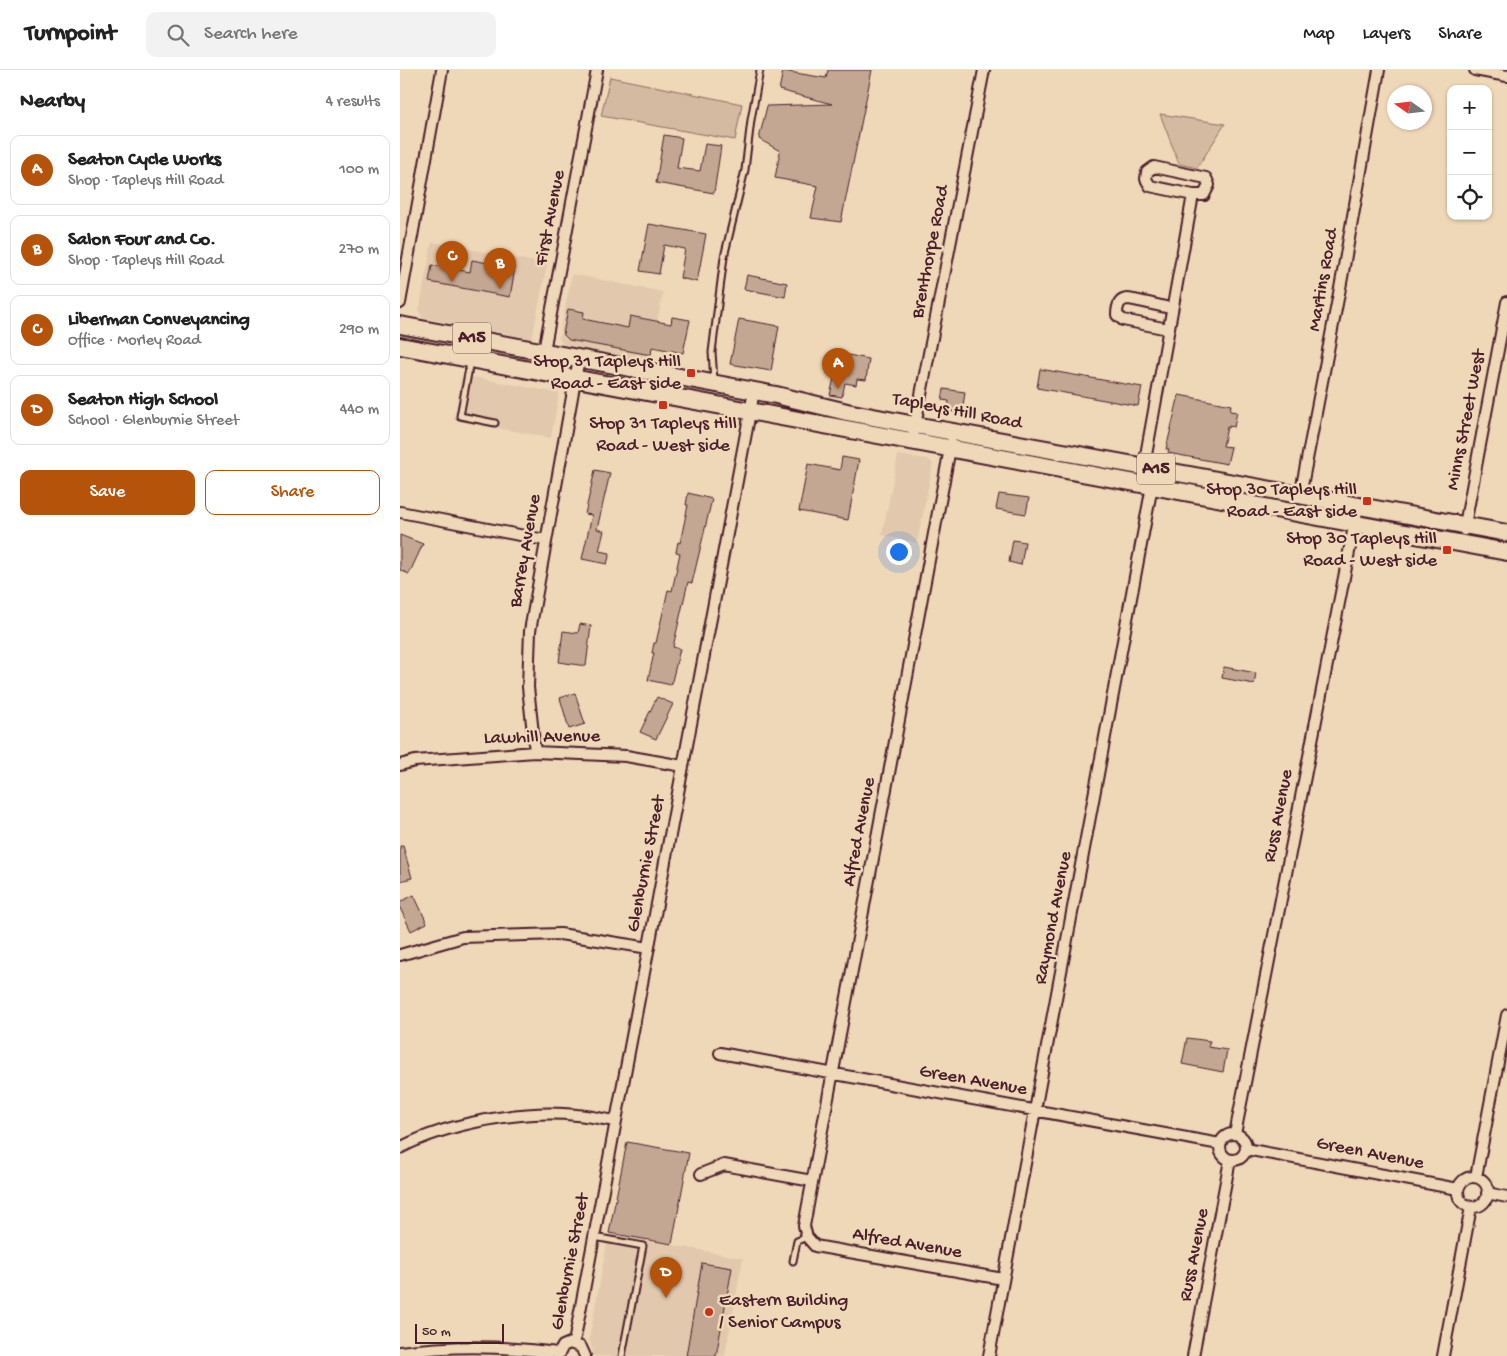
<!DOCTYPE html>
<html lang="en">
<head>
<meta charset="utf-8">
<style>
	:root { --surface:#fff; --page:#f2f2f2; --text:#222; --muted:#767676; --line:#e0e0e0; --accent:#b45309 }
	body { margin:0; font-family:"Gochi Hand",sans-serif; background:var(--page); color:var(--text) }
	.controls { position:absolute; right:15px; top:15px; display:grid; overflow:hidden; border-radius:10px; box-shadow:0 1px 4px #0004 }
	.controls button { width:45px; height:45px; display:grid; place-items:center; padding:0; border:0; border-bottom:1px solid var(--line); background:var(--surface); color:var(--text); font:25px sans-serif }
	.compass { position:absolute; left:987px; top:15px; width:45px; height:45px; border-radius:50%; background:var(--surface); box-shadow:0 1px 4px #0004; rotate:284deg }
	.scale { position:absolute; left:15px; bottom:12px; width:89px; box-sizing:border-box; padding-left:5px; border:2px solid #4a1f2b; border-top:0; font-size:14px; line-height:18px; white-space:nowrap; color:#4a1f2b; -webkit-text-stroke:4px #efd8b8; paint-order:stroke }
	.you { position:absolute; left:498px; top:481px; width:18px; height:18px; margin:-12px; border:4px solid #fff; border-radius:50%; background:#1a73e8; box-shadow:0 0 0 8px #1a73e833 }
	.badge { display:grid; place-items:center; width:32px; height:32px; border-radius:50%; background:var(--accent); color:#fff; font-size:16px; font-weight:700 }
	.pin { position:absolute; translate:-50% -41px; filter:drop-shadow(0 1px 2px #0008) }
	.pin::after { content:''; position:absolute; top:26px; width:18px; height:15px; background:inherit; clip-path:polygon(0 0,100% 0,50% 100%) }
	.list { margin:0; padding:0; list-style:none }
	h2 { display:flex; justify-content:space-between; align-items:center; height:65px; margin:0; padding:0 20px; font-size:21px }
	h2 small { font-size:16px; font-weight:400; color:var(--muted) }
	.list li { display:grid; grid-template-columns:32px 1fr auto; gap:15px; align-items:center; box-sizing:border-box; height:70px; margin:0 10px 10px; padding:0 10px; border:1px solid var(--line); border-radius:10px }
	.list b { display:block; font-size:19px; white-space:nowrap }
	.list p { margin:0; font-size:16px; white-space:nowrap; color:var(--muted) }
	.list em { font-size:16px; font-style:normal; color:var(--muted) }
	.actions { display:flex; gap:10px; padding:15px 20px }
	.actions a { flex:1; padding:11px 0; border:1px solid var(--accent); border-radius:10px; text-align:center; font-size:18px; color:var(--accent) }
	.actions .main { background:var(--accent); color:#fff }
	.icon { flex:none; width:28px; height:28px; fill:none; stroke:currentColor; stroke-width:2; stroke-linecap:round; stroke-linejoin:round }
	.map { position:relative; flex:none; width:1107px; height:1286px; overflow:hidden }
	header { display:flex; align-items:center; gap:30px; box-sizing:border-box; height:70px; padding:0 25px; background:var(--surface); border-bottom:1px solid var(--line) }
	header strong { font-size:24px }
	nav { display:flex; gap:28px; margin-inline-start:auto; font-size:18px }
	.search { width:350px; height:45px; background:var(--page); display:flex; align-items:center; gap:12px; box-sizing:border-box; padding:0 18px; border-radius:10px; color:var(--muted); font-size:19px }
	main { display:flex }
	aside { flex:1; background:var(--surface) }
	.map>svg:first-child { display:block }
</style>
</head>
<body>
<header>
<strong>Turnpoint</strong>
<div class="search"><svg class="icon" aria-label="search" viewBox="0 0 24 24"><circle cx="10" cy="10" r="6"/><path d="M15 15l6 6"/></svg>Search here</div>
<nav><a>Map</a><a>Layers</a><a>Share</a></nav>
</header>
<main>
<aside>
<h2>Nearby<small>4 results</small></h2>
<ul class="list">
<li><span class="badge">A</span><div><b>Seaton Cycle Works</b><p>Shop · Tapleys Hill Road</p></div><em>100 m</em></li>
<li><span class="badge">B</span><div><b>Salon Four and Co.</b><p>Shop · Tapleys Hill Road</p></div><em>270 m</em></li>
<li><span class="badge">C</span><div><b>Liberman Conveyancing</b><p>Office · Morley Road</p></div><em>290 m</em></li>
<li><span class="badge">D</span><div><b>Seaton High School</b><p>School · Glenburnie Street</p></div><em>440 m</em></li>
</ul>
<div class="actions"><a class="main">Save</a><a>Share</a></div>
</aside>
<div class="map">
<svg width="1107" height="1286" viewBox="0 0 1107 1286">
	<rect width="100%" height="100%" fill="#efd8b8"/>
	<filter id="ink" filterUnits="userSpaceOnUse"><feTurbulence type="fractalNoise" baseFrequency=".02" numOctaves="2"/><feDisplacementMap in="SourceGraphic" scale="10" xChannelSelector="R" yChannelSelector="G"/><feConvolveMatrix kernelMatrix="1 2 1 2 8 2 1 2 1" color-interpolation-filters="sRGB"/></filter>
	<g filter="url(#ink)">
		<path fill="#e2c9ad" d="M32,172L147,194L132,269L23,248L19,242Z
			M172,204L263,222L250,292L163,275L159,268Z
			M62,305L159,323L151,368L54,350Z
			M498,385L528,389L533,394L517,473L482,465Z
			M209,1163L343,1188L325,1286H193V1281L189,1269Z"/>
		<path fill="#d4baa0" stroke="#8f6c66" d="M210,7L342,34L335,70L201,46Z
			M760,44L825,54L797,98L779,94Z"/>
		<path fill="#c3a793" stroke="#4a1f2b" d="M428,0H472L441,152L411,148L418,116L375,108L380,81L359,69L367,36L432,34L379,20L383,1L426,8Z
			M264,65L282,68L277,98L300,101L305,74L321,76L314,123L256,113Z
			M249,154L306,164L297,212L280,208L285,179L264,175L259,204L240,201Z
			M72,190L115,198L110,227L29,212L32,195L70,202Z
			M347,205L387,213L385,227L344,219Z
			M168,239L184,242L183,249L228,258L230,246L271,254L272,247L290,250L283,283L252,277L251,285L169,270L163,264Z
			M339,249L379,256L371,301L330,294Z
			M448,285L469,289L466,310L457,309L456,315L445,313L442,327L430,325L434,308L444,310Z
			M640,299L742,317L738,336L637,318Z
			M544,319L565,322L562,343L548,341L549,331L542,330Z
			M779,325L831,335L830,341L837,342L834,357L829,356V358L827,357L823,376L831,377L827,394L768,383L769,379H766Z
			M442,387L459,390L448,450L399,441L408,394L440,400Z
			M195,400L210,403L197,459L204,461L199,481L210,483L207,494L182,489L192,445L185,444Z
			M288,423L312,429L292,513L288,512L273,577L280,579L271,615L248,610L254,583H252L254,573H256L268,520L272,521L280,483L276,482L278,472L280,473L288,435H286Z
			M599,424L629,428L626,444L596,439Z
			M0,465L23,474L9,504L0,500Z
			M613,470L625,472L621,495L609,492Z
			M180,554L191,556L186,596L159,592L163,561L178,563Z
			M824,597L856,603L854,614L822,608Z
			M175,623L185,654L169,659L160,628Z
			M257,627L273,634L256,669L240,662Z
			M0,776H3L12,808L0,811Z
			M14,825L27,853L11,861L0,838V832Z
			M787,968L810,971L808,977L827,980L823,1002L782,994Z
			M227,1072L289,1083L272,1174L209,1163Z
			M302,1193L332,1198L316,1286H286Z"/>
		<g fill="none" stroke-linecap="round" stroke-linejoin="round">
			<g stroke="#4a1f2b" stroke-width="9">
				<path id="lane" d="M70,293L60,346L95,353
					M314,310L312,282L324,187L345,100L351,50L360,0
					M194,1167L243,1176L222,1286
					M393,1191L397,1171L407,1167"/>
			</g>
			<g stroke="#4a1f2b" stroke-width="14">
				<path id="street" d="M1075,0L1107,6
					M0,233L42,0
					M768,259L723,250L717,245C717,238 718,230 727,229C734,229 763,237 771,238
					M140,302L197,0
					M512,371L584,0
					M551,373L404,1156L407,1167L415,1176L603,1209
					M900,426L941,213L979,0
					M0,442L145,470
					M1064,460L1107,232
					M135,682L128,617L130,561L179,288
					M0,695L15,691L135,682L226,686L283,696
					M0,885L63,867L160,864L249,878
					M320,983L820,1074
					M820 1077a13 13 0 1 1 26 0a13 13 0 1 1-26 0Z
					M835,1064L958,436
					M0,1078C47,1053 124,1039 177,1045C190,1046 202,1049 215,1051
					M846,1079L1058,1119
					M301,1104L324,1095L412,1111
					M1076,1107L1107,945
					M1058 1122a15 15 0 1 1 30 0a15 15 0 1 1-30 0Z
					M1087,1123L1107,1127
					M174,1273L354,321
					M0,1282C53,1275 105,1276 158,1283
					M158,1286L163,1276L170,1273L181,1277L185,1286
					M589,1286L752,416L745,397L746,385L793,125H804L809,115L806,108L754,97L747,102L746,109L750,116L793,125
					M793,1286L830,1090
					M1043,1286L1071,1137"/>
			</g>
			<g stroke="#4a1f2b" stroke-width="20">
				<path id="primary" d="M0,255L376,325L447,342L515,355L1107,463
					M0,276L1107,482"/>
			</g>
			<use href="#lane" stroke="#efd8b8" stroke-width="5"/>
			<use href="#street" stroke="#efd8b8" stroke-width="10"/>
			<use href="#primary" stroke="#efd8b8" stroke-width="16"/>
		</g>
	</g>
	<g fill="#c8321e" stroke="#efd8b8" stroke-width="2">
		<rect x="286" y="298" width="10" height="10" rx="2.5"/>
		<rect x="258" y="330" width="10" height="10" rx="2.5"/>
		<rect x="962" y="426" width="10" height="10" rx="2.5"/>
		<rect x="1042" y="475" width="10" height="10" rx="2.5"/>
		<circle cx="309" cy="1242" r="5"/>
	</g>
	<g text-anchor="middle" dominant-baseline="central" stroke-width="5" stroke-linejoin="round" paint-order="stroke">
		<g fill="#efd8b8" stroke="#7c5655" stroke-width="1">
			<rect x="53" y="252.5" width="38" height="31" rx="4"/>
			<rect x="737" y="383.5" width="38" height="31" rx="4"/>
		</g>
		<g font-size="18" font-weight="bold" fill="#4a1f2b">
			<text x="72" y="268">A15</text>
			<text x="756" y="399">A15</text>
		</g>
		<g font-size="19" fill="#4a1f2b" stroke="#efd8b8">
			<text transform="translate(151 148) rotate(-79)">First Avenue</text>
			<text transform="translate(531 182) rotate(-79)">Brenthorpe Road</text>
			<text transform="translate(924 210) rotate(-80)">Martins Road</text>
			<text transform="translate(557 342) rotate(11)">Tapleys Hill Road</text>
			<text transform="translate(1067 350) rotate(-79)">Minns Street West</text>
			<text transform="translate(126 481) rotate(-80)">Barrey Avenue</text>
			<text transform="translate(142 668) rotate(-1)">Lawhill Avenue</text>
			<text transform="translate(879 746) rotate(-79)">Russ Avenue</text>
			<text transform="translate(460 762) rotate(-79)">Alfred Avenue</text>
			<text transform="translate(247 794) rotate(-79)">Glenburnie Street</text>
			<text transform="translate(654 848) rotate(-79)">Raymond Avenue</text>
			<text transform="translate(573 1011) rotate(10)">Green Avenue</text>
			<text transform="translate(970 1084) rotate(11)">Green Avenue</text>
			<text transform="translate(507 1174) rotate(10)">Alfred Avenue</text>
			<text transform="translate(795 1185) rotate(-79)">Russ Avenue</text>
			<text transform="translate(171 1192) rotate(-79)">Glenburnie Street</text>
		</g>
		<g font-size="19" fill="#4a1f2b" stroke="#efd8b8" text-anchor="end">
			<text x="281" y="292">Stop 31 Tapleys Hill<tspan x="281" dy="22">Road - East side</tspan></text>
			<text x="263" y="354" text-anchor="middle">Stop 31 Tapleys Hill<tspan x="263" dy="22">Road - West side</tspan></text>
			<text x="957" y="420">Stop 30 Tapleys Hill<tspan x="957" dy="22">Road - East side</tspan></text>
			<text x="1037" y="469">Stop 30 Tapleys Hill<tspan x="1037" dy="22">Road - West side</tspan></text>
			<text x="319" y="1231" text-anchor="start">Eastern Building<tspan x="319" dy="22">/ Senior Campus</tspan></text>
		</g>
	</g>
</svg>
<div class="controls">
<button>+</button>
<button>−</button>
<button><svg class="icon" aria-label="locate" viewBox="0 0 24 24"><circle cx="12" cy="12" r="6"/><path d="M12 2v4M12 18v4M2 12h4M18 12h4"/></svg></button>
</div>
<svg class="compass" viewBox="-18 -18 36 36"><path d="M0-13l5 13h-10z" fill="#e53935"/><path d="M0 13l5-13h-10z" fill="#767676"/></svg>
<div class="scale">50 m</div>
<div class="you"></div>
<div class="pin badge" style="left:438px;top:319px">A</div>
<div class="pin badge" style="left:100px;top:219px">B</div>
<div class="pin badge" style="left:52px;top:212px">C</div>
<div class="pin badge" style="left:266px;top:1228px">D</div>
</div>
</main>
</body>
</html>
